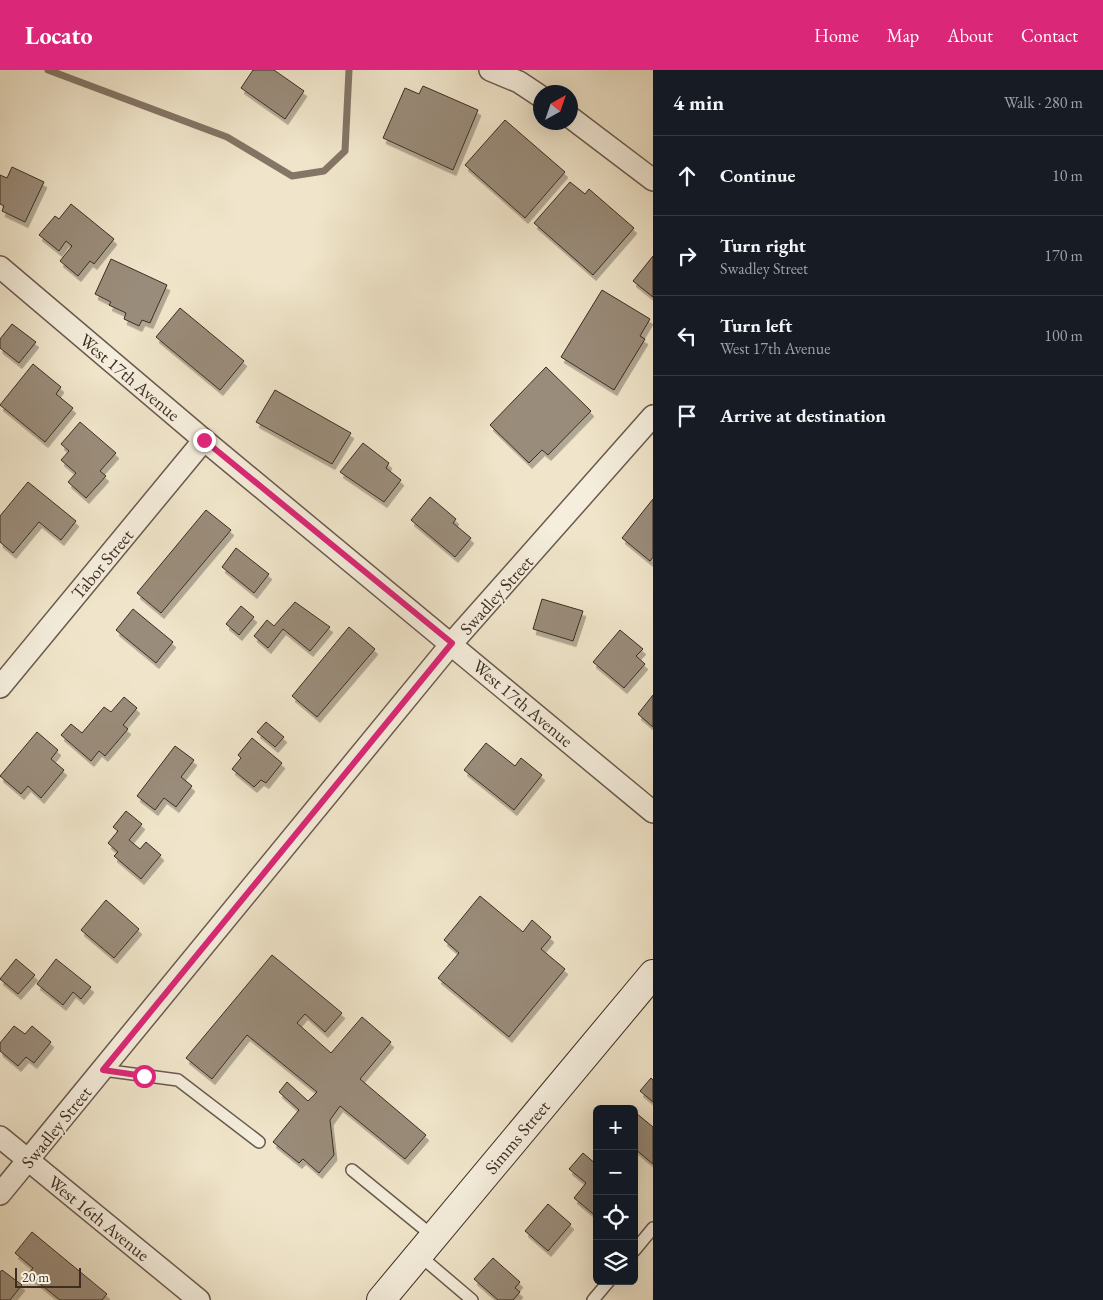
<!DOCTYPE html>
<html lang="en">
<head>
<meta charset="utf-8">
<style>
	:root { --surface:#171b24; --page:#242831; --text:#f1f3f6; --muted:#9ea1a6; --line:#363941; --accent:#db2777 }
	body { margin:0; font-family:"EB Garamond",serif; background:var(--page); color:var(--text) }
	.controls { position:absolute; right:15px; bottom:15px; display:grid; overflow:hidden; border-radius:8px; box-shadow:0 5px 20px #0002 }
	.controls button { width:45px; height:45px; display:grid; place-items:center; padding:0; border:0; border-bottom:1px solid var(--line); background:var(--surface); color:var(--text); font:25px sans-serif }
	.compass { position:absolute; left:533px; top:15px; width:45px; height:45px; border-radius:50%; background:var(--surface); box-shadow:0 5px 20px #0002; rotate:40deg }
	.scale { position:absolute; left:15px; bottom:12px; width:66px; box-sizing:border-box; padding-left:5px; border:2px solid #3d2c24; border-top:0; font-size:14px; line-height:18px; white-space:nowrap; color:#3d2c24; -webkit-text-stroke:4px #f5eedd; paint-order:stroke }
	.stop { position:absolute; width:15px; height:15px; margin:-11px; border:4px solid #db2777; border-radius:50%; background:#fff }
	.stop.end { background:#db2777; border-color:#fff; box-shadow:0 1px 5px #0008 }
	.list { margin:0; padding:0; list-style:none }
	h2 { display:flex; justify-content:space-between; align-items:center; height:65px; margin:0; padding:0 20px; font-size:21px }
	h2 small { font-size:16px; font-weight:400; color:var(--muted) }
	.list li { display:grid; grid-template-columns:32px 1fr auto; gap:15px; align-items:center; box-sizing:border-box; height:80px; padding:0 20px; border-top:1px solid var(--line) }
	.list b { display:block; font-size:19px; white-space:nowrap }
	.list p { margin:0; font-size:16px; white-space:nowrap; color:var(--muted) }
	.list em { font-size:16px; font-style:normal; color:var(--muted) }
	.icon { flex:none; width:28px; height:28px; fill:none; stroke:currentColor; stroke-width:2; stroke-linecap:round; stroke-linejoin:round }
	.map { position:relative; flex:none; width:653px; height:1230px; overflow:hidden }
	header { display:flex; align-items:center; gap:30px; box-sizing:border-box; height:70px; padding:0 25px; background:var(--accent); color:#fff }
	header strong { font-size:24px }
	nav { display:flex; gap:28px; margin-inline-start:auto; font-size:18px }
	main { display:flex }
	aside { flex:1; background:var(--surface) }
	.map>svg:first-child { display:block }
</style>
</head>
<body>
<header>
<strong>Locato</strong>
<nav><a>Home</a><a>Map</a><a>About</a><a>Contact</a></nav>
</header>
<main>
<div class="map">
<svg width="653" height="1230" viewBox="0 0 653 1230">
	<defs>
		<filter id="shadow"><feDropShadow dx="3" dy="5.5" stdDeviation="0" flood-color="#0004"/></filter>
	</defs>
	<rect width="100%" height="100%" fill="#f0e5ca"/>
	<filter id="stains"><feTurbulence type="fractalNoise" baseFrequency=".004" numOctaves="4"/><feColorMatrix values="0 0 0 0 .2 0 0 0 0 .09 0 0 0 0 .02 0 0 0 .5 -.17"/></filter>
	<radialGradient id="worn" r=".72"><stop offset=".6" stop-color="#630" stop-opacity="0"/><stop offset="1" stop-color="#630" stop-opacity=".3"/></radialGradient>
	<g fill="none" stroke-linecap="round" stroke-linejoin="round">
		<path stroke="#847566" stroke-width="7" d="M48,0L227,67L292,106L324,101L345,81L349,0"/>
	</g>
	<path fill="#9a8c7a" stroke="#3d2c24" filter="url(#shadow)" d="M253,0H274L304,21L285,49L241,18Z
		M423,16L478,40L453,100L383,68L405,18L419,24Z
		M505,50L565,102L525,148L465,95Z
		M12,97L44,112L25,152L2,141L4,136L0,134V105L7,108Z
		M570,112L585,124L589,119L634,158L593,205L534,153Z
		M71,134L114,169L94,194L90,191L78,206L60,191L72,176L66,171L59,181L39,165L55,146L59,149Z
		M653,186V227L633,211Z
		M111,189L167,215L150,253L142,250L139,256L124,249L126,243L109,235L111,232L95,224Z
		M602,220L650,249L640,266L645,269L614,320L561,287Z
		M180,238L244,291L220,320L156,267Z
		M12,254L36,272L19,293L0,278V269Z
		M33,294L61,317L56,324L73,338L45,372L0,335Z
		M546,297L591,341L548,385L542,380L529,393L490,355Z
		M275,320L351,363L332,394L256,352Z
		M80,352L116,383L100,401L106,406L86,428L68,412L76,403L61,390L69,381L61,374Z
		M363,373L389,393L386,398L401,410L384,432L340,402Z
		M28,412L76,451L61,470L39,452L13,483L0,472V446Z
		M430,427L456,449L453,453L471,468L455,487L411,450Z
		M653,429V487L650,491L622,468Z
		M206,440L231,460L161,543L137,523Z
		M236,478L269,504L254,523L222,497Z
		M542,529L583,541L573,571L533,559Z
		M295,532L330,557L310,581L283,559L268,578L254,566L267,550L274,556Z
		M241,536L254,547L239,565L226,554Z
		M133,539L173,572L156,593L116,560Z
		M349,557L375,579L317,647L292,626Z
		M620,560L643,579L636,586L645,594L624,618L593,592Z
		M653,625V657L638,644Z
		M124,627L137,638L123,655L128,659L105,686L99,681L91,691L61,665L71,654L82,663L104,637L111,642Z
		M266,652L284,667L275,677L257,662Z
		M37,662L58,680L51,689L64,700L41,728L28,716L21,724L0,706Z
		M252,668L282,693L266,713L261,710L254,717L232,699L241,688L238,685Z
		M486,673L515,696L521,688L542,705L514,740L464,700Z
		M175,676L194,690L181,707L192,716L176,737L164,728L155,740L137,726Z
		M126,741L142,754L129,770L140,779L146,772L161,785L141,809L114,786L118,782L108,773L118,761L113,757Z
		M480,826L523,862L532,850L551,867L541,879L565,899L509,967L438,908L459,883L444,870Z
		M106,830L139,859L114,888L81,860Z
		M272,885L342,943L325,962L305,944L297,953L331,983L362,947L391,972L360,1009L426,1065L405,1089L340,1036L330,1050L334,1085L319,1103L303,1089L299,1093L273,1072L299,1040L279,1022L287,1012L308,1031L317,1022L247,965L212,1009L186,988Z
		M16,889L35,905L18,924L0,909Z
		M56,889L91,917L81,929L73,922L63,935L37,914Z
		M14,956L25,964L32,956L51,972L34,993L26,987L18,996L0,981V973Z
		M651,1008L653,1010V1032L640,1021Z
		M636,1043L653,1057V1094L634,1078V1045Z
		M583,1083L597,1095V1147L574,1128L586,1113L569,1099Z
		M548,1134L571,1154L548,1181L525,1161Z
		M32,1162L107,1224L102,1230H60L28,1204L33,1198L15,1183Z
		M493,1188L520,1212L515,1218L520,1222L513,1230H498L474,1209Z
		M2,1200L22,1215L10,1230H0V1202Z"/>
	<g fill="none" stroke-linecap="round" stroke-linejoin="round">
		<g stroke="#6a5a4e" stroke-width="14">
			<path id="lane" d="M103,1000L178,1010L259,1072
				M352,1100L434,1167
				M634,1181L653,1158
				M419,1185L472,1230
				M593,1230L609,1211"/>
		</g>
		<g stroke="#6a5a4e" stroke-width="24">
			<path id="street" d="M490,0L519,12L540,26
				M570,47L653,110
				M0,197L204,370L653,742
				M0,617L204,370
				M0,1067L199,1230
				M0,1124L452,573L653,346"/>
		</g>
		<g stroke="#3d2c24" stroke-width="30">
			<path id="secondary" d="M381,1230L653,904"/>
		</g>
		<use href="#lane" stroke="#f5eedd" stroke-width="11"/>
		<use href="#street" stroke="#f5eedd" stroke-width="21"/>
		<use href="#secondary" stroke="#f5eedd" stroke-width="28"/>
	</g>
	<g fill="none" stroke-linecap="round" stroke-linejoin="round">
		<path stroke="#db2777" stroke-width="6" d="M144,1006L103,1000L452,573L204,370"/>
	</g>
	<g text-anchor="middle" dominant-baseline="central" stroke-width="4" stroke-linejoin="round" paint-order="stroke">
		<g font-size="18" fill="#3d2c24" stroke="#f5eedd">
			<text transform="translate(130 307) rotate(40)">West 17th Avenue</text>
			<text transform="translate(102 494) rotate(-50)">Tabor Street</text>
			<text transform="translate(496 525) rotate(-48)">Swadley Street</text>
			<text transform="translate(523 633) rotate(40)">West 17th Avenue</text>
			<text transform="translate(56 1057) rotate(-51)">Swadley Street</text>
			<text transform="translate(517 1067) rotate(-50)">Simms Street</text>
			<text transform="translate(99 1148) rotate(39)">West 16th Avenue</text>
		</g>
	</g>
	<rect width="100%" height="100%" filter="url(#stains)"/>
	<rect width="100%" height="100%" fill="url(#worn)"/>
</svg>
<div class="controls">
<button>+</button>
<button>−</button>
<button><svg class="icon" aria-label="locate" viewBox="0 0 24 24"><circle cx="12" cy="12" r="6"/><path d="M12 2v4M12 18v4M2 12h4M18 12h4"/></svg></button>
<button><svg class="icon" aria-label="layers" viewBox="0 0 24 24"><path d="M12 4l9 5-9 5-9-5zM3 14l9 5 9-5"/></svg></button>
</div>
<svg class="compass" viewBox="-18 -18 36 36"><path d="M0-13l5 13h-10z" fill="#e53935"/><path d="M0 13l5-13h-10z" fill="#9ea1a6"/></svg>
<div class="scale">20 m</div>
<div class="stop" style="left:144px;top:1006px"></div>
<div class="stop end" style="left:204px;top:370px"></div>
</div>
<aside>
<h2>4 min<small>Walk · 280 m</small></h2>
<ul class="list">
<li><svg class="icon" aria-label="ahead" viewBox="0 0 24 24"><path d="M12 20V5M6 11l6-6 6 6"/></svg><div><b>Continue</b></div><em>10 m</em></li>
<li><svg class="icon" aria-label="right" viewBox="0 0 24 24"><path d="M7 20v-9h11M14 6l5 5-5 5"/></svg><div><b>Turn right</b><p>Swadley Street</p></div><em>170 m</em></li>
<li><svg class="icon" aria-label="left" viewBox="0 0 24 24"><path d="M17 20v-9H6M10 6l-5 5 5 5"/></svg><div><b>Turn left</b><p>West 17th Avenue</p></div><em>100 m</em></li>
<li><svg class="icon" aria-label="arrive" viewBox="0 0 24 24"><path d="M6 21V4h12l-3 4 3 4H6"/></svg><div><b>Arrive at destination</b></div></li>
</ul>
</aside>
</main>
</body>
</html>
